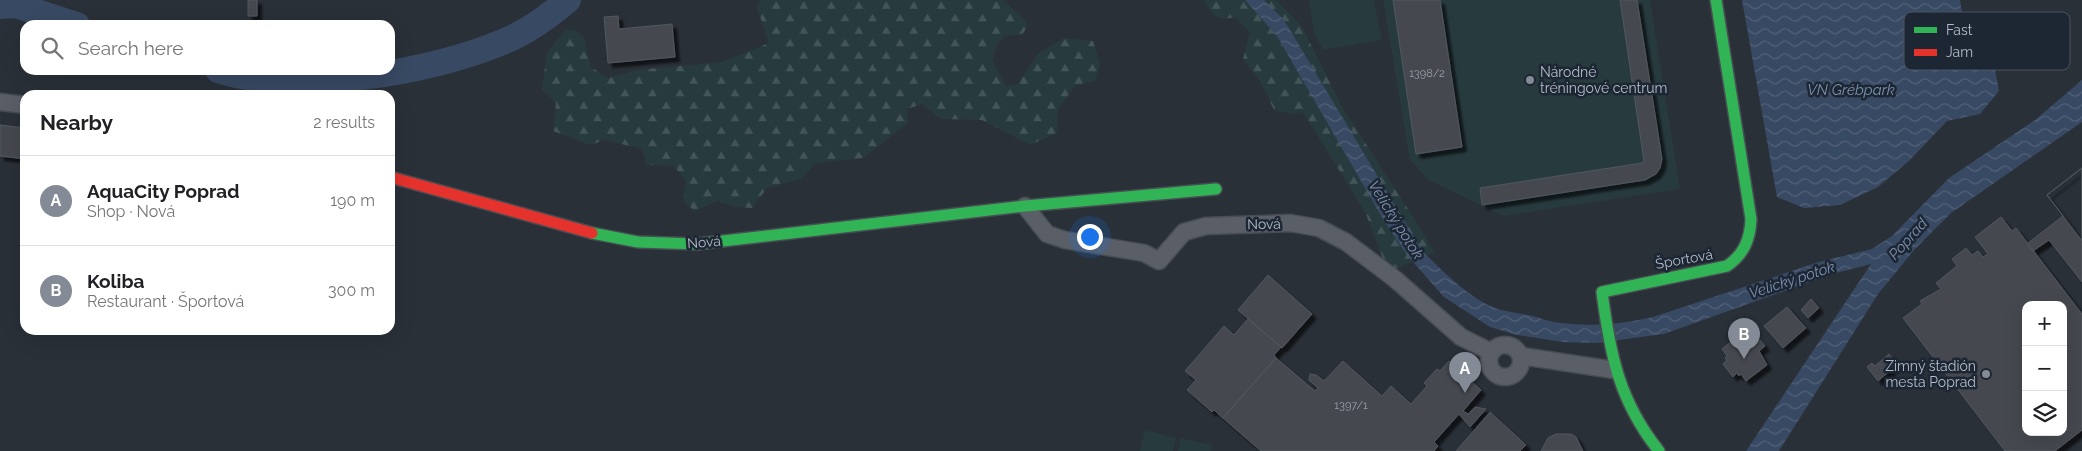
<!DOCTYPE html>
<html lang="en">
<head>
<meta charset="utf-8">
<style>
	:root { --surface:#fff; --page:#f2f2f2; --text:#202124; --muted:#757577; --line:#e0e0e0; --accent:#848b96 }
	body { margin:0; font-family:Raleway,sans-serif; background:var(--page); color:var(--text) }
	.controls { position:absolute; right:15px; bottom:15px; display:grid; overflow:hidden; border-radius:10px; box-shadow:0 5px 20px #0002 }
	.controls button { width:45px; height:45px; display:grid; place-items:center; padding:0; border:0; border-bottom:1px solid var(--line); background:var(--surface); color:var(--text); font:25px sans-serif }
	.you { position:absolute; left:1089px; top:236px; width:18px; height:18px; margin:-12px; border:4px solid #fff; border-radius:50%; background:#1a73e8; box-shadow:0 0 0 8px #1a73e833 }
	.badge { display:grid; place-items:center; width:32px; height:32px; border-radius:50%; background:var(--accent); color:#fff; font-size:16px; font-weight:700 }
	.pin { position:absolute; translate:-50% -41px; filter:drop-shadow(0 1px 2px #0008) }
	.pin::after { content:''; position:absolute; top:26px; width:18px; height:15px; background:inherit; clip-path:polygon(0 0,100% 0,50% 100%) }
	.list { margin:0; padding:0; list-style:none }
	h2 { display:flex; justify-content:space-between; align-items:center; height:65px; margin:0; padding:0 20px; font-size:21px }
	h2 small { font-size:16px; font-weight:400; color:var(--muted) }
	.list li { display:grid; grid-template-columns:32px 1fr auto; gap:15px; align-items:center; box-sizing:border-box; height:90px; padding:0 20px; border-top:1px solid var(--line) }
	.list b { display:block; font-size:19px; white-space:nowrap }
	.list p { margin:0; font-size:16px; white-space:nowrap; color:var(--muted) }
	.list em { font-size:16px; font-style:normal; color:var(--muted) }
	.icon { flex:none; width:28px; height:28px; fill:none; stroke:currentColor; stroke-width:2; stroke-linecap:round; stroke-linejoin:round }
	.map { position:relative; flex:none; width:2082px; height:451px; overflow:hidden }
	.search { position:absolute; background:var(--surface); box-shadow:0 5px 20px #0002; left:20px; top:20px; width:375px; height:55px; display:flex; align-items:center; gap:12px; box-sizing:border-box; padding:0 18px; border-radius:15px; color:var(--muted); font-size:19px }
	.panel { position:absolute; background:var(--surface); box-shadow:0 5px 20px #0002; left:20px; top:90px; width:375px; height:245px; border-radius:15px }
	.map>svg:first-child { display:block }
</style>
</head>
<body>
<div class="map">
<svg width="2082" height="451" viewBox="0 0 2082 451">
	<defs>
		<pattern id="forest-firs" width="22" height="20" patternUnits="userSpaceOnUse" patternTransform="scale(1.25)"><rect width="22" height="20" fill="#273a3e"/><path d="M5 1l3.5 6h-7zM16 11l3.5 6h-7z" fill="#445559"/></pattern>
		<pattern id="water-waves" width="16" height="10" patternUnits="userSpaceOnUse" patternTransform="scale(1.25)"><rect width="16" height="10" fill="#384963"/><path d="M0 5q4-4 8 0t8 0" fill="none" stroke="#526178"/></pattern>
		<filter id="shadow"><feDropShadow dx="4.5" dy="4.5" stdDeviation="1" flood-color="#0009"/></filter>
	</defs>
	<rect width="100%" height="100%" fill="#2a3038"/>
	<path fill="url(#forest-firs)" d="M760,0H1003L1026,21L1027,27L1022,35C1000,34 998,40 992,60L1006,86L1017,85L1038,54L1064,38L1093,41L1100,64L1095,81L1075,86L1058,109L1057,133L1030,145L982,120L941,119L922,104L907,109L908,123L863,158L816,163L801,179L767,188L752,208L735,207L718,201L694,211L683,200L686,181L674,166L647,165L642,149L605,140L590,145L553,131L556,103L542,89L547,52L566,30H574L584,37L591,67L608,78L637,70L722,62L769,43L757,8Z
		M1203,0H1276L1301,25L1342,107L1426,237L1434,252L1396,269L1385,264L1366,214L1303,112L1292,114L1274,110L1260,81L1243,59L1250,32L1235,17C1215,22 1213,15 1203,0Z"/>
	<path fill="#273a3e" d="M1309,0H1374L1382,40L1323,50L1314,34Z
		M1383,0H1650L1680,189L1503,216L1429,180L1410,160Z
		M1145,430L1176,438L1173,451H1140Z
		M1181,438L1212,445L1211,451H1178Z"/>
	<path fill="url(#water-waves)" d="M1245,0H1264L1284,20L1423,252C1442,270 1461,290 1484,303C1500,312 1515,312 1532,316C1539,317 1546,321 1554,322C1586,327 1620,325 1653,317L1819,262L1872,249L1892,236L1949,178L2035,120L2082,80V122L1951,213L1915,249L1878,294L1779,451H1746L1871,264L1832,274L1664,334L1596,343L1563,342L1517,335L1490,327L1444,297L1407,255L1383,219L1277,36Z
		M1742,0H1960L1963,19L1985,15L1999,91L1980,114L1947,121L1910,160L1878,187L1840,205L1804,208L1777,197Z"/>
	<g fill="none" stroke-linecap="round" stroke-linejoin="round">
		<path stroke="#384963" stroke-width="26" d="M0,6L15,5L77,25
			M218,70C296,95 431,73 505,41C527,32 549,16 568,0"/>
	</g>
	<path fill="#444950" stroke="#52575f" fill-rule="evenodd" filter="url(#shadow)" d="M248,0H257V16H248Z
		M1393,0H1440L1462,147L1416,154Z
		M1620,0H1637L1662,159L1660,168L1656,174L1645,180L1482,205L1480,188L1642,163L1644,161Z
		M618,16L619,29L672,24L675,57L608,63L604,17Z
		M0,125L25,128V159L0,156Z
		M2082,168V282L2049,240L2033,251L2027,244L2063,216L2047,195Z
		M2082,168V241L2047,195Z
		M2001,217L2012,231L2016,228L2082,314V430L2055,451H2005L1903,318L1922,304L1920,301L1941,289L1936,283L1957,266L1952,259L1966,248L1972,255L1978,251L1983,257L1988,254L1975,237ZM2026,305H2063V432H2026Z
		M1268,275L1312,314L1282,348L1238,310Z
		M1811,299L1819,308L1808,318L1801,310Z
		M1787,307L1806,328L1783,348L1764,326Z
		M1248,319L1281,347L1274,355L1276,358L1223,418L1214,410L1212,412L1187,390L1196,380L1185,371L1224,326L1234,335Z
		M1742,333L1754,345L1760,340L1765,346L1759,351L1767,365L1746,381L1741,374L1739,376L1737,373L1733,377L1723,364L1727,360L1725,358L1727,356L1722,349Z
		M1889,354L1897,365L1878,381L1867,367L1872,363L1875,366Z
		M1276,358L1315,391L1318,388L1309,380L1310,374L1316,375L1324,381L1343,361L1382,396L1391,386L1411,404L1427,386L1424,383L1437,369L1440,371L1449,361L1481,390L1463,411L1468,414L1475,407L1486,409L1470,427L1459,414L1434,442L1438,446L1434,451H1261L1223,418Z
		M1490,412L1526,445L1520,451H1456Z
		M1556,434H1571L1576,437L1583,451H1541L1548,438Z"/>
	<g fill="none" stroke-linecap="round" stroke-linejoin="round">
		<g stroke="#484c53" stroke-width="19">
			<path id="street" d="M0,102L25,105
				M1025,206L1047,234L1065,240L1144,253L1159,261L1184,232L1206,226L1290,223L1319,228L1346,242L1395,279L1461,337L1491,352
				M1489 361a16 16 0 1 1 32 0a16 16 0 1 1-32 0Z
				M1521,356L1614,370"/>
		</g>
		<g stroke="#484c53" stroke-width="14">
			<path id="fast" d="M592,233L638,242L697,244L1025,206L1216,189
				M1659,451C1619,401 1610,354 1602,292L1727,266C1744,254 1750,240 1751,219L1716,0"/>
		</g>
		<g stroke="#484c53" stroke-width="14">
			<path id="jam" d="M390,177L592,233"/>
		</g>
		<use href="#street" stroke="#5a5e66" stroke-width="16"/>
		<use href="#fast" stroke="#30b455" stroke-width="11"/>
		<use href="#jam" stroke="#e5322d" stroke-width="11"/>
	</g>
	<g fill="#848b96" stroke="#1d2633" stroke-width="2">
		<circle cx="1530" cy="80" r="5"/>
		<circle cx="1986" cy="374" r="5"/>
	</g>
	<g text-anchor="middle" dominant-baseline="central" stroke-width="5" stroke-linejoin="round" paint-order="stroke">
		<g font-size="11" fill="#989fab">
			<text x="1427" y="73">1398/2</text>
			<text x="1351" y="405">1397/1</text>
		</g>
		<g font-size="14" fill="#b4bcc9" stroke="#1d2633" text-anchor="start">
			<text x="1540" y="72">Národné<tspan x="1540" dy="16">tréningové centrum</tspan></text>
			<text x="1976" y="366" text-anchor="end">Zimný štadión<tspan x="1976" dy="16">mesta Poprad</tspan></text>
		</g>
		<g font-size="14" fill="#b4bcc9" stroke="#1d2633">
			<text transform="translate(1264 224) rotate(-1)">Nová</text>
			<text transform="translate(704 242) rotate(-4)">Nová</text>
			<text transform="translate(1684 259) rotate(-10)">Športová</text>
		</g>
		<g font-size="15" font-style="italic" fill="#7c92b1" stroke="#1d2633">
			<text x="1851" y="90">VN Grébpark</text>
			<text transform="translate(1396 220) rotate(58)">Velický potok</text>
			<text transform="translate(1908 239) rotate(-48)">Poprad</text>
			<text transform="translate(1792 280) rotate(-18)">Velický potok</text>
		</g>
	</g>
	<rect x="1904" y="12" width="166" height="58" rx="8" fill="#1d2633" stroke="#4a5360" stroke-width="1"/>
	<rect x="1914" y="27" width="23" height="6" fill="#30b455"/>
	<rect x="1914" y="49" width="23" height="7" fill="#e5322d"/>
	<g font-size="14" fill="#b4bcc9">
		<text x="1946" y="35">Fast</text>
		<text x="1946" y="57">Jam</text>
	</g>
</svg>
<div class="controls">
<button>+</button>
<button>−</button>
<button><svg class="icon" aria-label="layers" viewBox="0 0 24 24"><path d="M12 4l9 5-9 5-9-5zM3 14l9 5 9-5"/></svg></button>
</div>
<div class="you"></div>
<div class="pin badge" style="left:1465px;top:393px">A</div>
<div class="pin badge" style="left:1744px;top:359px">B</div>
<div class="search"><svg class="icon" aria-label="search" viewBox="0 0 24 24"><circle cx="10" cy="10" r="6"/><path d="M15 15l6 6"/></svg>Search here</div>
<section class="panel">
<h2>Nearby<small>2 results</small></h2>
<ul class="list">
<li><span class="badge">A</span><div><b>AquaCity Poprad</b><p>Shop · Nová</p></div><em>190 m</em></li>
<li><span class="badge">B</span><div><b>Koliba</b><p>Restaurant · Športová</p></div><em>300 m</em></li>
</ul>
</section>
</div>
</body>
</html>
